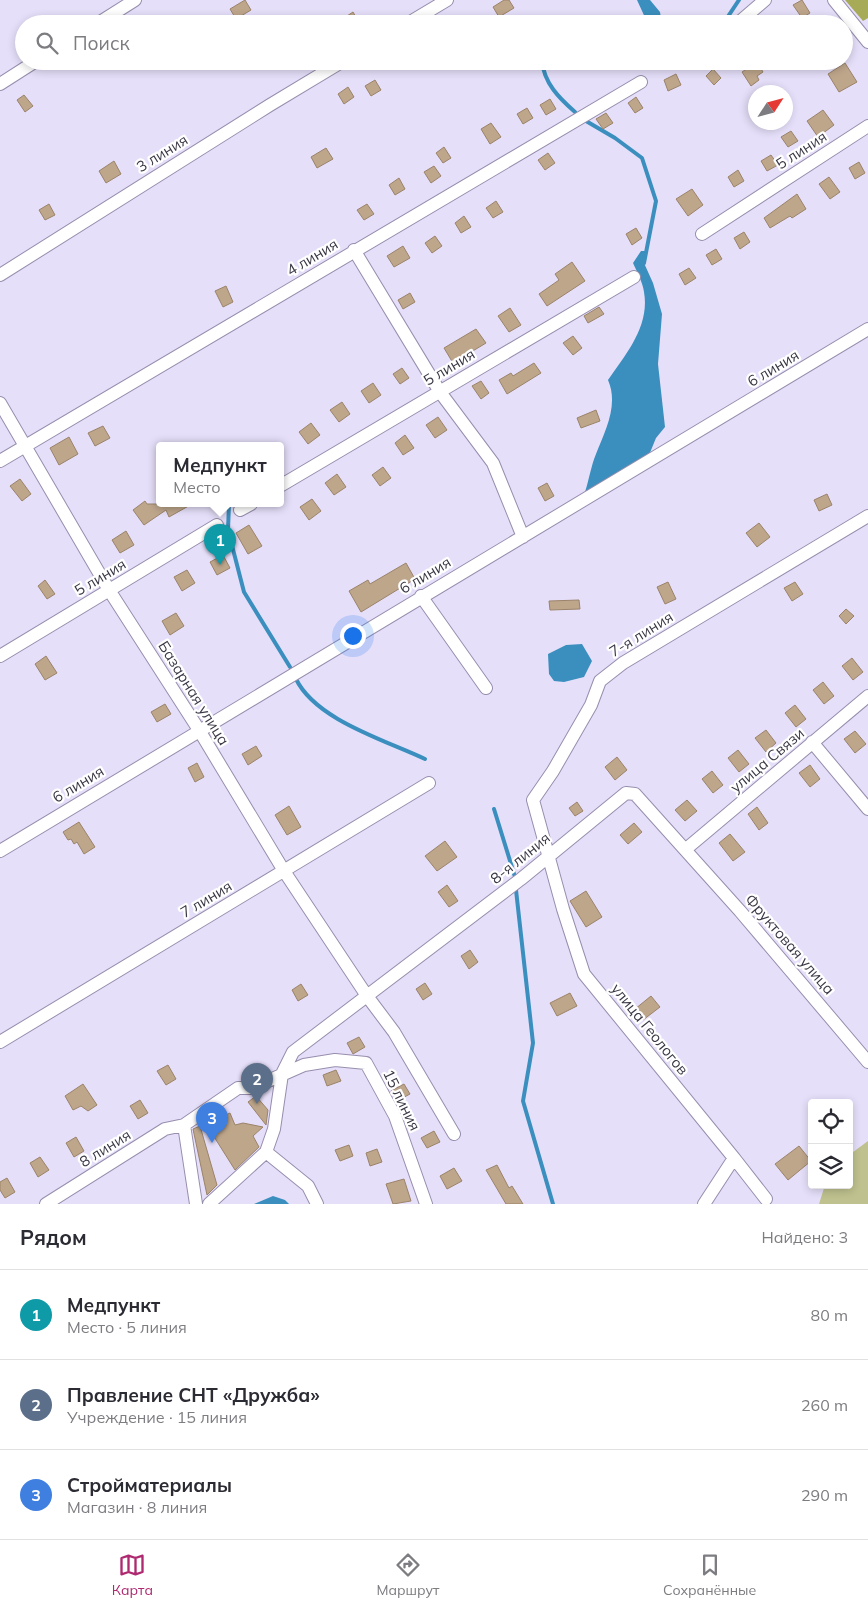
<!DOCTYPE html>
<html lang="ru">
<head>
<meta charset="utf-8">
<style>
	:root { --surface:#fff; --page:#f2f2f3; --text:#2b2b33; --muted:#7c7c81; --line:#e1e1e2; --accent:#ae2970 }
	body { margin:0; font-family:Mulish,sans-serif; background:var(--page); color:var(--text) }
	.controls { position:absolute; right:15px; bottom:15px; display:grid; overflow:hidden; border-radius:5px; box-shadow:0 2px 8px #0003 }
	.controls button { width:45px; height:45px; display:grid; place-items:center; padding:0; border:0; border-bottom:1px solid var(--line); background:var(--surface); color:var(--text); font:25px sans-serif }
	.compass { position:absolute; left:748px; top:85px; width:45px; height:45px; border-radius:50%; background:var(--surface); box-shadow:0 2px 8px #0003; rotate:54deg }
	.you { position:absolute; left:352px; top:635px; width:18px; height:18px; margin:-12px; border:4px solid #fff; border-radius:50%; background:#1a73e8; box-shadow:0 0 0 8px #1a73e833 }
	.badge { display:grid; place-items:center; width:32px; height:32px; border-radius:50%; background:var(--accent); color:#fff; font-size:16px; font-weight:700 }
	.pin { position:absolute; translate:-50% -41px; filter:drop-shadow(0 1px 2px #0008) }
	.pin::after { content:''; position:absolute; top:26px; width:18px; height:15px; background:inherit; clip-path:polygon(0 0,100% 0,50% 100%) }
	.popup { position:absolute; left:156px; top:442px; width:128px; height:65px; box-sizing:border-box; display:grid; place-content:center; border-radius:5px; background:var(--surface); filter:drop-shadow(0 1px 4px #0005); font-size:16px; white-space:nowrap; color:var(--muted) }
	.popup b { font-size:19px; color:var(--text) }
	.popup::after { content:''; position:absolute; left:50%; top:100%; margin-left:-10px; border:10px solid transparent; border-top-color:var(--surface) }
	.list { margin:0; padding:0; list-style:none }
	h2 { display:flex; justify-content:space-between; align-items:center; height:65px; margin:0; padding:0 20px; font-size:21px }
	h2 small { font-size:16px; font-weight:400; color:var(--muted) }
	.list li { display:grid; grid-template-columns:32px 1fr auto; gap:15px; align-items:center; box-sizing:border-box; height:90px; padding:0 20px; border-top:1px solid var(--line) }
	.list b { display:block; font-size:19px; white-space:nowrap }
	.list p { margin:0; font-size:16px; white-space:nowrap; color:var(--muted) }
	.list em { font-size:16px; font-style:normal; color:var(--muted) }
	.icon { flex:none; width:28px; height:28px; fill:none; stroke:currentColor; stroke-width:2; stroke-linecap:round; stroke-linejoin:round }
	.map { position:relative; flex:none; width:868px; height:1204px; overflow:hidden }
	.search { position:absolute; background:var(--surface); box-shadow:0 2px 8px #0003; left:15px; right:15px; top:15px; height:55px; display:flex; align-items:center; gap:12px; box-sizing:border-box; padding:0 18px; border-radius:28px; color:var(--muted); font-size:19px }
	.sheet { height:335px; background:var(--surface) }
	nav { display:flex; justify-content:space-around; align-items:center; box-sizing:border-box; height:70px; border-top:1px solid var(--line); background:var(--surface); font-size:14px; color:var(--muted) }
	nav a { display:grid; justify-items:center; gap:2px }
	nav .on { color:var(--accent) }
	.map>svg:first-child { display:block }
</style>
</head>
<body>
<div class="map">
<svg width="868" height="1204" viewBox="0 0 868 1204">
	<rect width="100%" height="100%" fill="#e6dffa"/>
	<path fill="#bfc28e" d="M868,1141V1204H819L825,1185H849V1155Z"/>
	<path fill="#a7aa57" d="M845,0H868V18L863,21Z"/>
	<path fill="#3b8fbe" d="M637,0H650L660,12L662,24H648Z
		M641,251H646L644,263L653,283L662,314L658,364L665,427L656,438L647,460L585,492C589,480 591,466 596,454C605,431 619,405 608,380C626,354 650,326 644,292C643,283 637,272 633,263Z
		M582,644L592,661L584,677L564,682L554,681L549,674L548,654L566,645Z
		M273,1196L285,1200L289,1204H254Z"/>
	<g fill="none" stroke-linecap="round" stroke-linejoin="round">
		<path stroke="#3b8fbe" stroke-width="4" d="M723,24L739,0
			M542,61C544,83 559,98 575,112
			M586,121L615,138L642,158L656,201L644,263
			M229,504L228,530L244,592L290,667
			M296,679C316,720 385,740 425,759
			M494,809L515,877
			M516,890L533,1043L523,1101L553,1204"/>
	</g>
	<path fill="#bea68b" stroke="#9b836a" d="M245,0L251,10L236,19L230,9Z
		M504,0H509L514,8L499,17L493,7Z
		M802,0L810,13L802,18L793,5Z
		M353,12L360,24H335Z
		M757,62L763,72L757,76L759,80L751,86L742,72Z
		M845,63L857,82L839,92L828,74Z
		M713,69L721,78L714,85L706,76Z
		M676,74L681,85L668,91L664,80Z
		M375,80L381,90L371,96L365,86Z
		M348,87L354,97L344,104L338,94Z
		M24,95L33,106L25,112L17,100Z
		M636,97L643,108L635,113L628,103Z
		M550,99L556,109L546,115L540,105Z
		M527,108L533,118L523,124L517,114Z
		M823,110L834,125L818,137L807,121Z
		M606,113L613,123L603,129L596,119Z
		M491,123L501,137L490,144L481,129Z
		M791,131L798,141L788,147L781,137Z
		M444,147L451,158L443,163L436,153Z
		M326,148L333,159L317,168L311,157Z
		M548,153L555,163L545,170L538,160Z
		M771,155L778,165L767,171L761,161Z
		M114,161L121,174L106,183L99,171Z
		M859,162L865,173L855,179L849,168Z
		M434,166L441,176L431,183L424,172Z
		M738,170L744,181L734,187L728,177Z
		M829,177L840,192L830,199L819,184Z
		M399,178L405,189L395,195L389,185Z
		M692,189L703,205L688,216L676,199Z
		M797,194L806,209L792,218L790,216L770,228L764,218Z
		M496,201L503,212L493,218L486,208Z
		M49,204L55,215L45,220L39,210Z
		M367,204L374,214L364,220L357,210Z
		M464,216L471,227L461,233L455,223Z
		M636,228L642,238L632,245L626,234Z
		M744,232L750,242L740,249L734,238Z
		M435,236L442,246L432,253L425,243Z
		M403,246L410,258L394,267L387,256Z
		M716,249L722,259L712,265L706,255Z
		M572,262L585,281L547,306L539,294L559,280L555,274Z
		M689,268L696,278L685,285L679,274Z
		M226,286L233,302L223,307L215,291Z
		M410,293L415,302L403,309L398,300Z
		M599,307L604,314L588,323L584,316Z
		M510,308L521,325L509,332L498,316Z
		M476,329L486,343L453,363L444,348Z
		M573,336L582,348L573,355L563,343Z
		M534,363L541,373L507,394L499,380L511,373L513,376Z
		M402,368L409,378L400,384L393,374Z
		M481,381L489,393L481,399L472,386Z
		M373,383L381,395L369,403L361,391Z
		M342,402L350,414L339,422L330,410Z
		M596,410L600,421L581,428L577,418Z
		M438,417L447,430L435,438L426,425Z
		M311,423L320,435L308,444L299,432Z
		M103,426L110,438L95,446L88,433Z
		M405,435L414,448L403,455L395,443Z
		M69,437L78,454L59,465L50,448Z
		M383,467L391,478L380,486L372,475Z
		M337,474L346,487L334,495L325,483Z
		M20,479L31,494L22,501L10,486Z
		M547,483L554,496L545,501L538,488Z
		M827,494L832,505L819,511L814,500Z
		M312,499L321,511L309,520L300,507Z
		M145,501L147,504H192L169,517L166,510L144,525L133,510Z
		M759,523L770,537L757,547L746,533Z
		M249,525L262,546L248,554L236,533Z
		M126,531L134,545L120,553L112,540Z
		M223,555L230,568L217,575L210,562Z
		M406,563L415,579L361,612L349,591L368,580L370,584Z
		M187,570L195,583L182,591L174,577Z
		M45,580L55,594L47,599L38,586Z
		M668,582L676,599L665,604L657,587Z
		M795,582L803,594L792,601L784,588Z
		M579,600L580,609L550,610L549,601Z
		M846,609L854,616L846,624L839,616Z
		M176,613L184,626L170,635L162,621Z
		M46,656L57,673L45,680L35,664Z
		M852,658L863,672L853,680L842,666Z
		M823,682L834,696L824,704L813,690Z
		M165,704L171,714L157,722L151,712Z
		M795,705L806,719L796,727L785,713Z
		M766,730L776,743L766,752L755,738Z
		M855,731L866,744L855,753L844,739Z
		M256,746L262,756L248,765L242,754Z
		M738,750L749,764L739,772L728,758Z
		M617,757L627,770L615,780L605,767Z
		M197,763L204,777L195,782L188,768Z
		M810,765L820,779L810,787L799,773Z
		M712,771L723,785L713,793L702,779Z
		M687,800L697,811L685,821L675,810Z
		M577,802L583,811L575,816L569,808Z
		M289,806L301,827L287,835L275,815Z
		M757,807L768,823L759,830L748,814Z
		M79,822L95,847L84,854L77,842L74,844L71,839L68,840L63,832Z
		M634,823L642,832L628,844L620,835Z
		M730,834L745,852L733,861L719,843Z
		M445,841L457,857L437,871L425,856Z
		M447,885L458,901L449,907L438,892Z
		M586,891L602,917L586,927L570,901Z
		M470,950L478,962L469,969L461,956Z
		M425,983L432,994L423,1000L416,989Z
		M301,984L308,995L298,1001L292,990Z
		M570,993L577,1006L557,1016L550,1003Z
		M651,996L660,1007L643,1020L635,1009Z
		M359,1037L365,1047L353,1054L347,1043Z
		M168,1065L176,1079L166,1085L157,1071Z
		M336,1070L341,1081L327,1086L323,1075Z
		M83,1084L97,1105L88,1111L81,1106L73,1110L65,1096Z
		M404,1084L410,1094L397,1101L391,1091Z
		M256,1096L268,1110L266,1125L248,1102Z
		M140,1100L148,1113L138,1119L130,1106Z
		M230,1113L235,1125L243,1123L263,1127L253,1136L259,1147L235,1170L206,1124Z
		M200,1126L217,1185L207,1195L193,1129Z
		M434,1131L440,1142L427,1148L421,1138Z
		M76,1137L84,1151L74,1157L66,1143Z
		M349,1145L353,1156L340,1161L335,1150Z
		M799,1146L811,1161L788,1180L775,1164Z
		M377,1149L382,1162L370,1166L366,1153Z
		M40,1157L49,1170L38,1177L30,1163Z
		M497,1165L509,1188L512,1186L523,1204H506L486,1170Z
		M454,1168L462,1181L447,1189L440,1176Z
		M7,1178L15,1192L5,1198L0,1190V1182Z
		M404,1179L411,1201L393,1204L386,1184Z"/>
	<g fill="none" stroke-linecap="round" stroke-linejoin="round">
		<g stroke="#978ead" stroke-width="14">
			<path id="minor" d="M834,0L868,42
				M97,24L135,0
				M407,24L447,0
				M737,24L765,0
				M0,84L36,61
				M702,234L868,126
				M354,250L440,392L493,463L523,537
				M0,275L270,105L343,61
				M0,403L109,590L199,730L284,871L367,996L394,1032L454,1134
				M0,461L641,82
				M280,486L634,277
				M240,510L251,504
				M421,596L486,688
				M0,656L217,525
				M812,742L868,809
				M686,849L868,696
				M0,851L868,329
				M0,1042L429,783
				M184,1125L196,1204
				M266,1152L308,1186L317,1204
				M734,1158L766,1199
				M46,1204L165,1129L184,1125L238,1088H252L304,1065L335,1060L366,1063L395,1116L426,1204
				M209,1204L266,1152L274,1129L282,1074L293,1052L521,879L626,793L635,794L740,911L868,1062
				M704,1204L734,1158L584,974L563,909L533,800L553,771L591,705L600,681L623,663L868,516"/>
		</g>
		<use href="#minor" stroke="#fff" stroke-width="12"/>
	</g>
	<g text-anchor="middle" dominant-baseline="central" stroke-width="4.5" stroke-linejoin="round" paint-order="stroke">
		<g font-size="15" fill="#3b3845" stroke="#fff">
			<text transform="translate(801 150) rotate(-33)">5 линия</text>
			<text transform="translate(162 153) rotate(-32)">3 линия</text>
			<text transform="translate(312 257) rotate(-31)">4 линия</text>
			<text transform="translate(449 367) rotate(-31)">5 линия</text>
			<text transform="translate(773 368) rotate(-31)">6 линия</text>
			<text transform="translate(425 575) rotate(-31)">6 линия</text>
			<text transform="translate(100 577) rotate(-31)">5 линия</text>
			<text transform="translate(641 634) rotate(-32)">7-я линия</text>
			<text transform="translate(194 693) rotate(58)">Базарная улица</text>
			<text transform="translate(767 760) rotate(-40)">улица Связи</text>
			<text transform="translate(78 784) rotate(-31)">6 линия</text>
			<text transform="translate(520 858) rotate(-39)">8-я линия</text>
			<text transform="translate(206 899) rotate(-31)">7 линия</text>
			<text transform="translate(790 944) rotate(49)">Фруктовая улица</text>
			<text transform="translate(650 1029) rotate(51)">улица Геологов</text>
			<text transform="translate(402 1100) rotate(64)">15 линия</text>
			<text transform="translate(105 1148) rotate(-32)">8 линия</text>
		</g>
	</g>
</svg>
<div class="controls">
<button><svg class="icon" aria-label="locate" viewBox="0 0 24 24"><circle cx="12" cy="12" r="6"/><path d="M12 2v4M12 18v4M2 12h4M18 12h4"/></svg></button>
<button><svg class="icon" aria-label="layers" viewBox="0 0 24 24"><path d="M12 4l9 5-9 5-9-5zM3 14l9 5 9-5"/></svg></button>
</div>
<svg class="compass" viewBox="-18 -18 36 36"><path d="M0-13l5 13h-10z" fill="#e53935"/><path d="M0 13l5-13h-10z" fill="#7c7c81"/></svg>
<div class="you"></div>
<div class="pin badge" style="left:220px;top:565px;background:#0f9aa8">1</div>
<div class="popup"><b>Медпункт</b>Место</div>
<div class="pin badge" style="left:257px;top:1104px;background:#5c6f8a">2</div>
<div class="pin badge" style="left:212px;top:1143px;background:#3f7fe0">3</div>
<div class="search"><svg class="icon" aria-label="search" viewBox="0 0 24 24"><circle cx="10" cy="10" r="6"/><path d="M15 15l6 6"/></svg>Поиск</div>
</div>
<section class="sheet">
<h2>Рядом<small>Найдено: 3</small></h2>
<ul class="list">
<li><span class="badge" style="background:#0f9aa8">1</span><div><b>Медпункт</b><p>Место · 5 линия</p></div><em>80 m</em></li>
<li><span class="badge" style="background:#5c6f8a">2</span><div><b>Правление СНТ «Дружба»</b><p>Учреждение · 15 линия</p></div><em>260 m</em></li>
<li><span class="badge" style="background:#3f7fe0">3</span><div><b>Стройматериалы</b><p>Магазин · 8 линия</p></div><em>290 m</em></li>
</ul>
</section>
<nav>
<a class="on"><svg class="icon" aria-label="map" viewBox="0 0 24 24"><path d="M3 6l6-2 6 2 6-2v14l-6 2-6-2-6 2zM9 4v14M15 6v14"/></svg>Карта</a>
<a><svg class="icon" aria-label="directions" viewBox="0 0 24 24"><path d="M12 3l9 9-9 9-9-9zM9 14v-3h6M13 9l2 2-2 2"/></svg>Маршрут</a>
<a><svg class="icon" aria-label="saved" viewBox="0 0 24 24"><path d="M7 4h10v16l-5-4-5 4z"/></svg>Сохранённые</a>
</nav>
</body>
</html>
